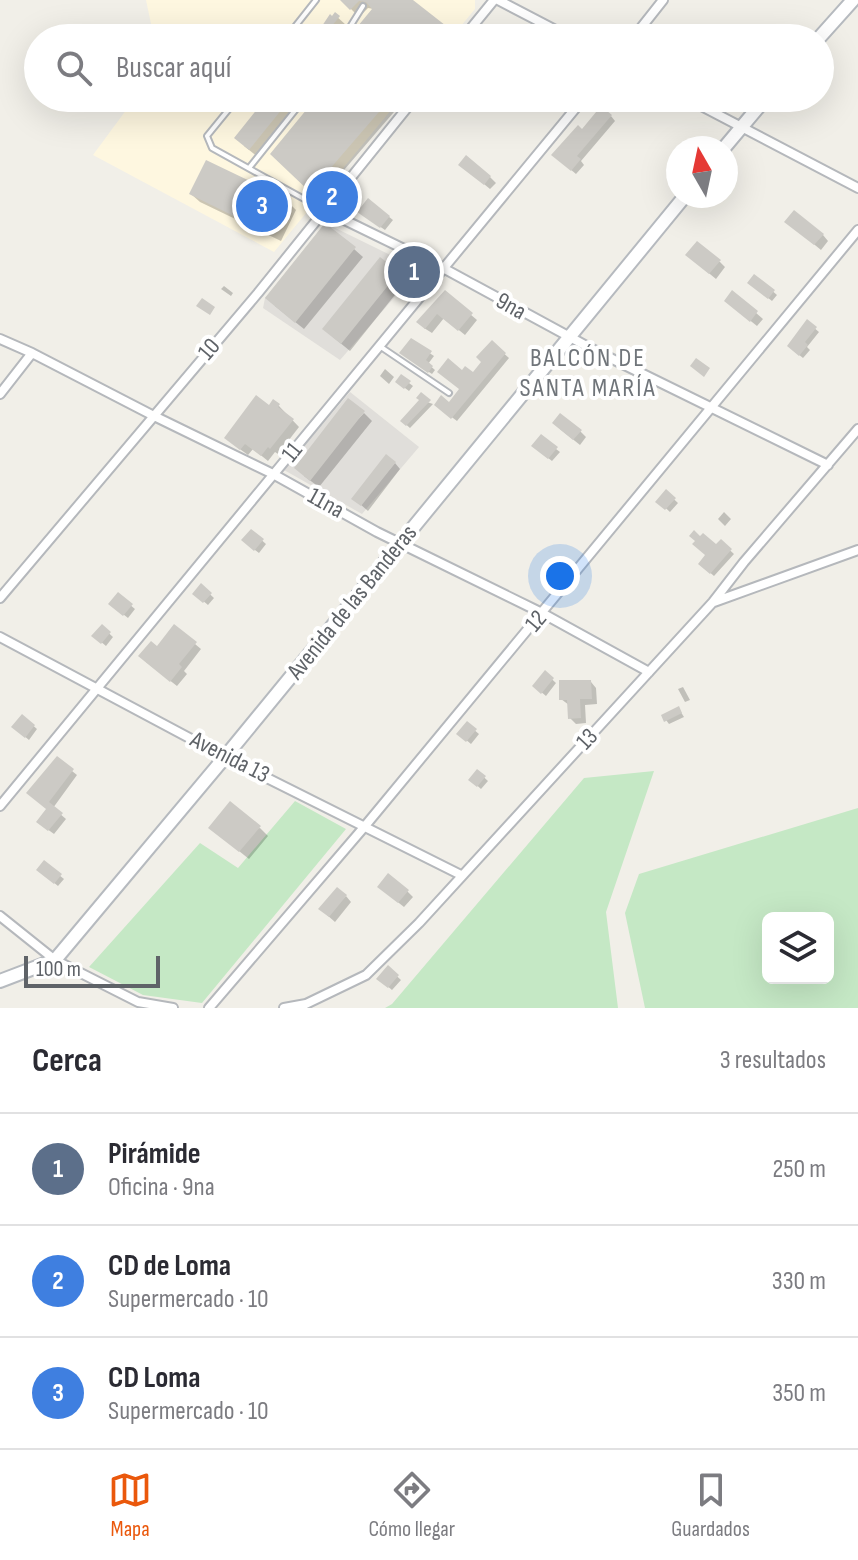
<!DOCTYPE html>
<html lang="es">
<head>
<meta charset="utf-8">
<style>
	:root { --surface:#fff; --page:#f2f2f3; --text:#2b2b33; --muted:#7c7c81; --line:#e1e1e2; --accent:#ea580c }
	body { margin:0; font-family:"Sofia Sans Condensed",sans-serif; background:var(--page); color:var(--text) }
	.controls { position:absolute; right:24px; bottom:24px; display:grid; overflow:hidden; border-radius:12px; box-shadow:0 8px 32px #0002 }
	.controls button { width:72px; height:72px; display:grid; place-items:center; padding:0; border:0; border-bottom:2px solid var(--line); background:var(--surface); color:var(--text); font:40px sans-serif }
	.compass { position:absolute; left:666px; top:136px; width:72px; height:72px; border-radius:50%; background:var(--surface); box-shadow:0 8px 32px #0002; rotate:351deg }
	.scale { position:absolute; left:24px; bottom:20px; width:136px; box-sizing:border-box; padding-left:8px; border:4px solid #5f6368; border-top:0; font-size:22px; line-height:28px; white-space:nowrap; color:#5f6368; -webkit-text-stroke:6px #fff; paint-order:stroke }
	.you { position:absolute; left:560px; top:576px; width:28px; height:28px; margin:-20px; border:6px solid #fff; border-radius:50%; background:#1a73e8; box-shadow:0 0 0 12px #1a73e833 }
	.badge { display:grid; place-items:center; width:52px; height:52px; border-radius:50%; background:var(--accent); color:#fff; font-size:26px; font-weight:700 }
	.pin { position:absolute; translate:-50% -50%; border:4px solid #fff; box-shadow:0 2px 8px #0006 }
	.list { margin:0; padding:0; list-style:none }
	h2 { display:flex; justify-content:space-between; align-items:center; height:104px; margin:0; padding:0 32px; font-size:34px }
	h2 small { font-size:26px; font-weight:400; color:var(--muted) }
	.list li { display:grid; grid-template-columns:52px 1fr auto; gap:24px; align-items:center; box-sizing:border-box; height:112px; padding:0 32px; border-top:2px solid var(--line) }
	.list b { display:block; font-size:30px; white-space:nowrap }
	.list p { margin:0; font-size:26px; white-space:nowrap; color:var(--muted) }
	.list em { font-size:26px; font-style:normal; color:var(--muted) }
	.icon { flex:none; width:44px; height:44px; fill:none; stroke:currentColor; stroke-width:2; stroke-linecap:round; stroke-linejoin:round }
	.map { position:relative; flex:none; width:858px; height:1008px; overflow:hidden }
	.search { position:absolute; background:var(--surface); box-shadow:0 8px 32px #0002; left:24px; right:24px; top:24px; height:88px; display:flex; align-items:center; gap:20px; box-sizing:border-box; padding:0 28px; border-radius:44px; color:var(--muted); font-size:30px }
	.sheet { height:440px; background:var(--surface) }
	nav { display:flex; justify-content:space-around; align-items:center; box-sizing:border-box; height:112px; border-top:2px solid var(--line); background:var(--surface); font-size:22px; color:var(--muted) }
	nav a { display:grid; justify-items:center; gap:4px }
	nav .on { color:var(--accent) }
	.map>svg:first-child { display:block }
</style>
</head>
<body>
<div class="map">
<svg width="858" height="1008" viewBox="0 0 858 1008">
	<rect width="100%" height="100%" fill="#f1efe8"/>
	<path fill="#fef7e0" d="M146,0H475V9L451,38H154Z
		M135,98H401L274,252L93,155Z"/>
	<path fill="#e0deda" d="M325,223L419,269L340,360L263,308L265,298Z
		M350,392L419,447L362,514L284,470Z"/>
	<path fill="#c5e8c5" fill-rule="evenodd" d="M654,771L606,912L618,1008H385L392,1004L584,778Z
		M295,801L346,829L202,1003L143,995L89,967L200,843L238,868Z
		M858,808V1008H645L625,913L639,874ZM828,918V978H768V918Z"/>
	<path fill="#0003" d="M342,0H410L456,38H361L374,9L368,8L359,17Z
		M335,15L346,25L337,38H317Z
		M268,98H305L258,157L244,146Z
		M319,98H406L320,198L272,154Z
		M542,98H565L558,111Z
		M611,116L615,121L581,161L584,165L576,174L558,159L583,131Z
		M207,162L288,202L296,210L281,241L200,202L191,194Z
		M467,170L490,177L496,183L490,189Z
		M369,201L393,220L385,230L363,215Z
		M793,227L823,235L828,241L821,250Z
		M354,249L363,257L304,329L275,306Z
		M381,260L406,281L350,351L333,337Z
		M694,261L720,262L725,267L716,279Z
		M755,276L777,295L772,301L753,286Z
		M224,286L233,293L231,296L221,289Z
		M445,293L477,320L465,335L444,318L432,333L424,328Z
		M733,293L763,319L757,326L732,306Z
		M807,322L819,332L807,347L810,350L803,358L793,350Z
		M411,341L434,356L428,364L435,370L432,374L405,356Z
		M492,343L509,358L457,421L441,409L450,404L462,389L463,372L473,375L483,362Z
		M385,369L394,377L389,384L380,376Z
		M409,383L413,386L409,391L401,385Z
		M421,400L433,404L410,428L402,421Z
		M279,406L299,427L278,454L275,452L268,461L253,449L248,455L233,444L269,408Z
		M364,413L372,421L319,487L304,476Z
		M560,429L580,431L586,437L580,445Z
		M556,449L560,452L552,461L538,450Z
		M395,463L400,469L368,511L360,504Z
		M666,492L678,503L670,512L658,501Z
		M724,512L731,519L725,526L718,519Z
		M251,531L266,544L259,553L247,544Z
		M698,541L716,547L721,542L734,554L714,576L700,564L708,555Z
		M201,586L214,598L208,605L195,594Z
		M118,595L135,609L128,618L114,607Z
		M102,627L113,637L106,646L94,636Z
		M195,644L201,649L184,671L187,674L177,686L146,662L157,649Z
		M545,673L556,683L546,696L534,686Z
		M591,682L596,688L597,704L585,705L586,723L576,724L570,718L569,705L561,699Z
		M683,687L690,700L685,702L678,689Z
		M679,709L684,717L669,724L666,720Z
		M22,716L37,729L29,740L17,730Z
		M467,724L479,734L471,744L459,734Z
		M57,759L77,775L53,808L66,819L54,834L43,826L48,810L33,797Z
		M477,771L488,781L481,789L470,779Z
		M260,828L268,836L249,859L219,835Z
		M44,863L64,879L58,886L42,873Z
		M407,891L413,897L404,907L385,892Z
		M346,896L351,902L335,922L327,915Z
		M388,968L401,980L392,990L379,979Z"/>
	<path fill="#cccac5" d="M340,0H413L450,29L442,38H361L353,32L372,9L366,2L359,1L350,10Z
		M335,12L340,16L327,32L335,38H314L330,14L332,16Z
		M266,98H291L249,150L234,138Z
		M316,98H391L310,192L270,154Z
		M601,106L612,115L577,156L581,159L571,171L551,155L578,125L582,129Z
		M466,155L491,176L484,185L458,165Z
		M206,160L289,200L272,235L189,194Z
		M368,198L390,216L380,228L357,212Z
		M794,210L824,234L814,245L784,222Z
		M325,223L356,247L295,323L265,298Z
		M697,241L721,260L709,274L685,255Z
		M380,257L399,272L341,344L322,329Z
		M754,274L775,290L768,299L747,283Z
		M445,290L473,313L458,331L437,314L425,329L416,322Z
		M732,290L758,311L750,322L724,301Z
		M202,298L215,307L210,315L196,306Z
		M807,319L817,327L805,342L808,345L799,356L787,346Z
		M411,338L432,351L426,360L433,366L428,373L399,353Z
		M492,340L506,353L451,419L434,405L441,395L449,402L459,389L437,372L448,358L462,370L465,366L473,372L481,362L476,357Z
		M696,358L710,368L704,377L690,366Z
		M401,374L411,381L404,389L395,382Z
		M421,392L431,400L406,426L400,421L419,400L416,398Z
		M256,395L269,405L273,399L280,404L278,407L294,419L270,449L268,447L261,456L245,444L240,450L224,438Z
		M348,398L365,411L310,481L294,468Z
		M560,413L582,430L573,440L552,423Z
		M541,434L558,447L548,459L531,446Z
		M386,454L396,462L361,506L351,499Z
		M666,489L676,498L665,510L655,502Z
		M251,529L264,539L254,551L241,540Z
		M694,530L700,536L703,533L716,544L721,539L732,549L710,574L698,564L705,555L692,544L695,541L689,536Z
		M201,583L212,593L203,603L192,594Z
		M118,592L133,604L123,616L108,604Z
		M102,624L111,632L101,644L91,636Z
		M174,624L197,642L179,664L182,667L170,682L138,656L151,641L157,646Z
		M545,670L554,678L541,694L532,686Z
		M559,680H591L592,699H580L581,718L568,719L567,700H559Z
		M679,706L682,713L664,722L661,715Z
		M22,714L35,725L25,738L11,727Z
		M467,721L477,729L466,742L456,734Z
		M57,756L74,769L49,802L63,813L48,831L36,822L46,809L26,793Z
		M477,769L486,776L477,787L468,780Z
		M230,801L261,826L239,852L208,828Z
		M44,860L62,874L54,884L36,870Z
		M388,873L409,890L398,903L377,887Z
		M337,887L347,895L329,917L318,909Z
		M388,965L399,975L388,988L376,979Z"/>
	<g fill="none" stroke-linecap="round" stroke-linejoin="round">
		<g stroke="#b5b8bc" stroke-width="8">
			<path id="lane" d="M286,38L316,0
				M343,38L363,6
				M238,98L207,136L212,148L324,210
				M249,168L305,98
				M381,347L449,393"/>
		</g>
		<g stroke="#b5b8bc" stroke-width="12">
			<path id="street" d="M498,0L571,38
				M463,38L494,0
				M633,38L663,0
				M686,98L858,188
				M324,210L443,268L592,349L828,465
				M0,339L32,353L152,415L273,474L377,532L542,613L649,672
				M0,394L32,353
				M0,598L258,293L415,98
				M714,602L858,550
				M0,637L225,757L461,875
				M0,806L584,98
				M0,916L55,960L138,1002L173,1008
				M209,1008L365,826L858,230
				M284,1008L306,1004L366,975L419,923L713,602L744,562L858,429"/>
		</g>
		<g stroke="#b6babf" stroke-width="16">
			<path id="secondary" d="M819,38L853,0
				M724,148L766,98
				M0,981L55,960L225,757L685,196"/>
		</g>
		<use href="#lane" stroke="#fff" stroke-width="4"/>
		<use href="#street" stroke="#fff" stroke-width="8"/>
		<use href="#secondary" stroke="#fff" stroke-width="12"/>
	</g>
	<g text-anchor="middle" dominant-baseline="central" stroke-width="8" stroke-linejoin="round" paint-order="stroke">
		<g font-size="24" fill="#5f6368" stroke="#fff">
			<text transform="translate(511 306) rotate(29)">9na</text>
			<text transform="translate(209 349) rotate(-49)">10</text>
			<text transform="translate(292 452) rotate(-51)">11</text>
			<text transform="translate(326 503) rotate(29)">11na</text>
			<text transform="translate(352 602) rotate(-51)">Avenida de las Banderas</text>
			<text transform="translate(536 621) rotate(-50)">12</text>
			<text transform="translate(587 739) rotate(-47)">13</text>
			<text transform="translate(230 757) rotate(27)">Avenida 13</text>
		</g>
		<g font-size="26" letter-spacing="2" fill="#70757a" stroke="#fff">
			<text x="588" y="358">BALCÓN DE<tspan x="588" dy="30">SANTA MARÍA</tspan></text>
		</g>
	</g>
</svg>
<div class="controls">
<button><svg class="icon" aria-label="layers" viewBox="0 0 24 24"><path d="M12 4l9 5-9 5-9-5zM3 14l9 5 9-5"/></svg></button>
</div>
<svg class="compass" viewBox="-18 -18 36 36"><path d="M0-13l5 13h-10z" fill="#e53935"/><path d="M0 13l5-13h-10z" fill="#7c7c81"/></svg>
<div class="scale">100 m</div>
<div class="you"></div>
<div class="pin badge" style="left:414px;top:272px;background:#5c6f8a">1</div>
<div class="pin badge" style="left:332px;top:197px;background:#3f7fe0">2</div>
<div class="pin badge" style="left:262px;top:206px;background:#3f7fe0">3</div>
<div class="search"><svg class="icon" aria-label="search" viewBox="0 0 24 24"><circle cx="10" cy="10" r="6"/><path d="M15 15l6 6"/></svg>Buscar aquí</div>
</div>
<section class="sheet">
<h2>Cerca<small>3 resultados</small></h2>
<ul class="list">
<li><span class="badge" style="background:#5c6f8a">1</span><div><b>Pirámide</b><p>Oficina · 9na</p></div><em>250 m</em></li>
<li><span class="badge" style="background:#3f7fe0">2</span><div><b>CD de Loma</b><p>Supermercado · 10</p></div><em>330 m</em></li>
<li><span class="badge" style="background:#3f7fe0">3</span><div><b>CD Loma</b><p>Supermercado · 10</p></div><em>350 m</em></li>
</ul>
</section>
<nav>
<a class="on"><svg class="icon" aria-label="map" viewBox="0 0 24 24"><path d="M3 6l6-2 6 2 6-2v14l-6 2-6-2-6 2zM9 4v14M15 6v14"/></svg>Mapa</a>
<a><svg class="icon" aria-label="directions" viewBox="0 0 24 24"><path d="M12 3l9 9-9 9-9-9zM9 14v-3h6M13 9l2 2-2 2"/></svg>Cómo llegar</a>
<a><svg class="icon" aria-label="saved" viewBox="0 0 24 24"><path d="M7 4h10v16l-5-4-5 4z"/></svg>Guardados</a>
</nav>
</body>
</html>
